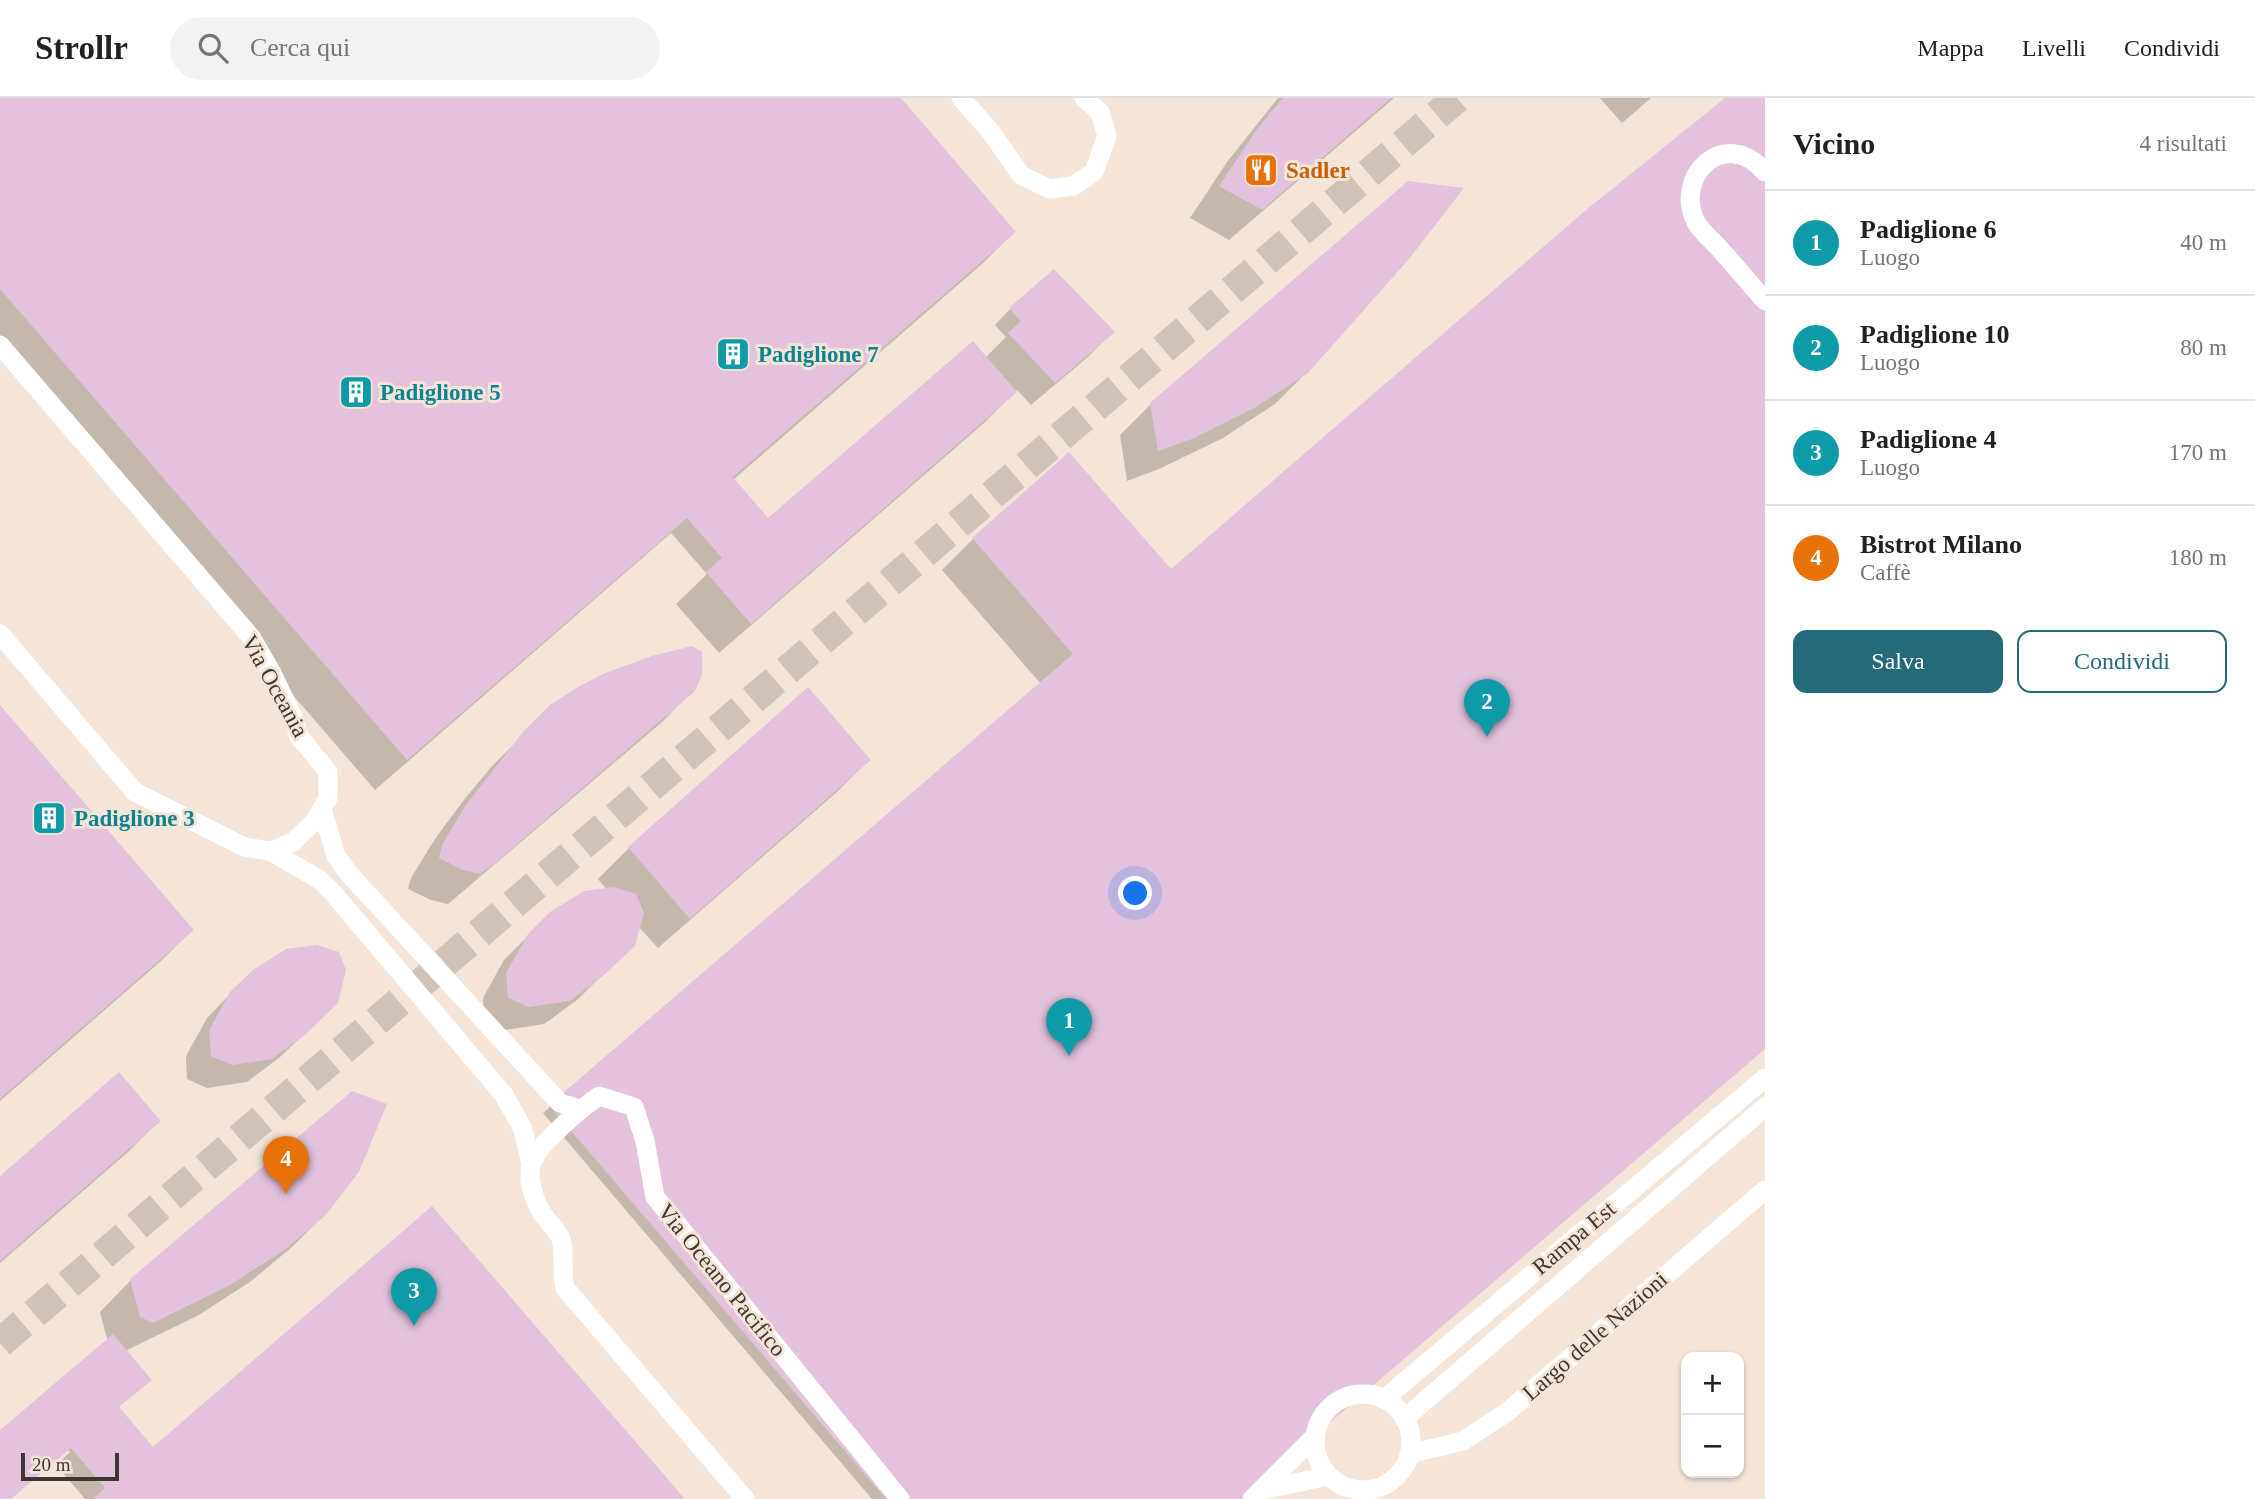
<!DOCTYPE html>
<html lang="it">
<head>
<meta charset="utf-8">
<style>
	:root { --surface:#fff; --page:#f2f2f2; --text:#202124; --muted:#757577; --line:#e0e0e0; --accent:#246a79 }
	body { margin:0; font-family:"Times New Roman",serif; background:var(--page); color:var(--text) }
	.controls { position:absolute; right:21px; bottom:21px; display:grid; overflow:hidden; border-radius:14px; box-shadow:0 2px 5px #0004 }
	.controls button { width:63px; height:63px; display:grid; place-items:center; padding:0; border:0; border-bottom:2px solid var(--line); background:var(--surface); color:var(--text); font:35px sans-serif }
	.scale { position:absolute; left:21px; bottom:18px; width:98px; box-sizing:border-box; padding-left:7px; border:4px solid #3e3833; border-top:0; font-size:19px; line-height:24px; white-space:nowrap; color:#3e3833; -webkit-text-stroke:5px #f5e5d8; paint-order:stroke }
	.you { position:absolute; left:1136px; top:796px; width:24px; height:24px; margin:-18px; border:5px solid #fff; border-radius:50%; background:#1a73e8; box-shadow:0 0 0 10px #1a73e833 }
	.badge { display:grid; place-items:center; width:46px; height:46px; border-radius:50%; background:var(--accent); color:#fff; font-size:23px; font-weight:700 }
	.pin { position:absolute; translate:-50% -58px; filter:drop-shadow(0 2px 4px #0008) }
	.pin::after { content:''; position:absolute; top:37px; width:24px; height:21px; background:inherit; clip-path:polygon(0 0,100% 0,50% 100%) }
	.list { margin:0; padding:0; list-style:none }
	h2 { display:flex; justify-content:space-between; align-items:center; height:91px; margin:0; padding:0 28px; font-size:30px }
	h2 small { font-size:23px; font-weight:400; color:var(--muted) }
	.list li { display:grid; grid-template-columns:46px 1fr auto; gap:21px; align-items:center; box-sizing:border-box; height:105px; padding:0 28px; border-top:2px solid var(--line) }
	.list b { display:block; font-size:26px; white-space:nowrap }
	.list p { margin:0; font-size:23px; white-space:nowrap; color:var(--muted) }
	.list em { font-size:23px; font-style:normal; color:var(--muted) }
	.actions { display:flex; gap:14px; padding:21px 28px }
	.actions a { flex:1; padding:16px 0; border:2px solid var(--accent); border-radius:14px; text-align:center; font-size:24px; color:var(--accent) }
	.actions .main { background:var(--accent); color:#fff }
	.icon { flex:none; width:38px; height:38px; fill:none; stroke:currentColor; stroke-width:2; stroke-linecap:round; stroke-linejoin:round }
	.map { position:relative; flex:none; width:1765px; height:1401px; overflow:hidden }
	header { display:flex; align-items:center; gap:42px; box-sizing:border-box; height:98px; padding:0 35px; background:var(--surface); border-bottom:2px solid var(--line) }
	header strong { font-size:33px }
	nav { display:flex; gap:38px; margin-inline-start:auto; font-size:24px }
	.search { width:490px; height:63px; background:var(--page); display:flex; align-items:center; gap:18px; box-sizing:border-box; padding:0 24px; border-radius:38px; color:var(--muted); font-size:26px }
	main { display:flex }
	aside { flex:1; background:var(--surface) }
	.map>svg:first-child { display:block }
</style>
</head>
<body>
<header>
<strong>Strollr</strong>
<div class="search"><svg class="icon" aria-label="search" viewBox="0 0 24 24"><circle cx="10" cy="10" r="6"/><path d="M15 15l6 6"/></svg>Cerca qui</div>
<nav><a>Mappa</a><a>Livelli</a><a>Condividi</a></nav>
</header>
<main>
<div class="map">
<svg width="1765" height="1401" viewBox="0 0 1765 1401">
	<rect width="100%" height="100%" fill="#f5e5d8"/>
	<path fill="#0003" d="M0,0H899L1014,134L983,165L733,382L762,428L985,260L1006,239L995,227L1010,211L1112,234L1089,258L1031,307L1017,292L984,325L719,555L676,506L707,476L671,435L375,692L0,258Z
		M1278,0H1394L1229,142L1190,120L1227,64Z
		M1600,0H1651L1622,25Z
		M1728,0H1765V950L1240,1401H872L543,1015L1041,586L942,472L973,441L1069,357L1171,473Z
		M1307,274L1275,306L1223,340L1159,371L1127,383L1120,337L1151,306Z
		M693,592L662,624L448,806L431,802L408,791L411,780L435,741L463,703L492,668L552,609Z
		M0,610L192,832L161,863L0,1003Z
		M869,662L838,693L658,850L638,828L633,847L577,902L544,926L505,932L485,923L483,900L504,862L529,837L607,792L598,781L629,750Z
		M231,895L312,929L280,959L247,984L207,990L187,981L186,958L207,920Z
		M159,1023L128,1054L0,1165V1080Z
		M324,1117L292,1149L250,1184L197,1218L125,1253L118,1310L153,1351L682,1401H85L56,1367L70,1354L68,1352L10,1401H0V1334L108,1244L100,1214L131,1182Z"/>
	<path fill="#e4c2de" d="M0,0H901L1016,134L733,379L768,420L973,243L1017,294L751,526L706,474L722,460L687,420L407,662L0,191Z
		M1283,0H1391L1262,112L1219,88L1257,31Z
		M1725,0H1765V951L1241,1401H886L549,1007L1073,556L972,440L1069,354L1171,471L1586,112Z
		M1408,83L1464,90L1409,161L1308,275L1256,309L1192,341L1158,353L1150,305Z
		M1054,171L1115,234L1055,285L1008,235L1021,223L1009,210Z
		M692,548L702,554V577L695,593L494,766L480,776L463,772L439,760L442,747L465,708L523,634L550,607L578,589L605,575L652,558Z
		M808,589L871,662L690,821L628,749Z
		M0,607L194,832L0,1001Z
		M614,789L636,796L644,815L635,848L603,878L570,903L529,909L508,900L506,875L528,836L550,814L584,793Z
		M317,847L339,854L346,872L338,905L306,936L272,961L232,967L211,958L209,933L230,894L253,872L286,851Z
		M119,974L161,1023L0,1163V1078Z
		M352,993L387,1006L359,1074L325,1118L283,1153L230,1187L153,1225L140,1219L130,1181Z
		M432,1108L685,1401H93L105,1390L71,1350L11,1401H0V1332L113,1236L152,1282L119,1309L153,1349Z"/>
	<g fill="none" stroke-linecap="round" stroke-linejoin="round">
		<path stroke="#d0c2b7" stroke-width="30" stroke-dasharray="30 15" stroke-linecap="butt" d="M0,1245L1457,0"/>
		<path stroke="#fff" stroke-width="19" d="M961,0L991,34L1021,77L1050,91L1073,88L1094,74L1107,38L1100,14L1084,0
			M1765,74C1725,27 1671,79 1697,126C1702,134 1712,142 1719,150C1734,167 1750,185 1765,203
			M0,247L251,539L272,575L294,621L298,637L328,674V700L315,723L293,744L270,753L244,749L135,694L0,536
			M322,711L336,758L350,777L560,1005L580,1011
			M270,753L320,782L333,795L504,997L523,1031L531,1066
			M1315 1344a48 48 0 1 1 96 0a48 48 0 1 1-96 0Z
			M1384,1301L1765,980
			M1404,1321L1765,1009
			M1409,1356L1463,1343L1507,1314L1765,1092
			M1262,1392L1328,1378
			M745,1401L565,1190C561,1175 565,1153 561,1141C557,1130 544,1121 539,1110C522,1072 529,1060 557,1033C570,1020 583,1009 599,998L634,1009L645,1043L655,1099L900,1401
			M1252,1401L1314,1339"/>
	</g>
	<defs>
		<g id="restaurant-square" transform="scale(1.75)"><rect x="-9" y="-9" width="18" height="18" rx="4" fill="#e8710a" stroke="#f5e5d8"/><path d="M-5-6h1v4h1v-4h1v4h1v-4h1v5L-1.5 .5V6h-2V.5L-5-1ZM5-6V6H3V1.5H1.5Q1.5-4 5-6Z" fill="#fff"/></g>
		<g id="building-square" transform="scale(1.75)"><rect x="-9" y="-9" width="18" height="18" rx="4" fill="#0f9aa8" stroke="#f5e5d8"/><path d="M-4-6H4V6H1V3H-1V6H-4ZM-2.5-4.3h1.7v1.8h-1.7ZM.8-4.3h1.7v1.8H.8ZM-2.5-1h1.7V.8h-1.7ZM.8-1h1.7V.8H.8Z" fill="#fff"/></g>
	</defs>
	<g fill-rule="evenodd">
		<use href="#restaurant-square" x="1261" y="72"/>
		<use href="#building-square" x="733" y="256"/>
		<use href="#building-square" x="356" y="294"/>
		<use href="#building-square" x="49" y="720"/>
	</g>
	<g text-anchor="middle" dominant-baseline="central" stroke-width="6" stroke-linejoin="round" paint-order="stroke">
		<g font-size="23" font-weight="bold" fill="#c56008" stroke="#f5e5d8" text-anchor="start">
			<text x="1286" y="72">Sadler</text>
		</g>
		<g font-size="23" font-weight="bold" fill="#0d838f" stroke="#f5e5d8" text-anchor="start">
			<text x="758" y="256">Padiglione 7</text>
			<text x="380" y="294">Padiglione 5</text>
			<text x="74" y="720">Padiglione 3</text>
		</g>
		<g font-size="23" fill="#3e3833" stroke="#f5e5d8">
			<text transform="translate(275 588) rotate(61)">Via Oceania</text>
			<text transform="translate(1574 1140) rotate(-40)">Rampa Est</text>
			<text transform="translate(722 1182) rotate(51)">Via Oceano Pacifico</text>
			<text transform="translate(1595 1238) rotate(-41)">Largo delle Nazioni</text>
		</g>
	</g>
</svg>
<div class="controls">
<button>+</button>
<button>−</button>
</div>
<div class="scale">20 m</div>
<div class="you"></div>
<div class="pin badge" style="left:1069px;top:958px;background:#0f9aa8">1</div>
<div class="pin badge" style="left:1487px;top:639px;background:#0f9aa8">2</div>
<div class="pin badge" style="left:414px;top:1228px;background:#0f9aa8">3</div>
<div class="pin badge" style="left:286px;top:1096px;background:#e8710a">4</div>
</div>
<aside>
<h2>Vicino<small>4 risultati</small></h2>
<ul class="list">
<li><span class="badge" style="background:#0f9aa8">1</span><div><b>Padiglione 6</b><p>Luogo</p></div><em>40 m</em></li>
<li><span class="badge" style="background:#0f9aa8">2</span><div><b>Padiglione 10</b><p>Luogo</p></div><em>80 m</em></li>
<li><span class="badge" style="background:#0f9aa8">3</span><div><b>Padiglione 4</b><p>Luogo</p></div><em>170 m</em></li>
<li><span class="badge" style="background:#e8710a">4</span><div><b>Bistrot Milano</b><p>Caffè</p></div><em>180 m</em></li>
</ul>
<div class="actions"><a class="main">Salva</a><a>Condividi</a></div>
</aside>
</main>
</body>
</html>
